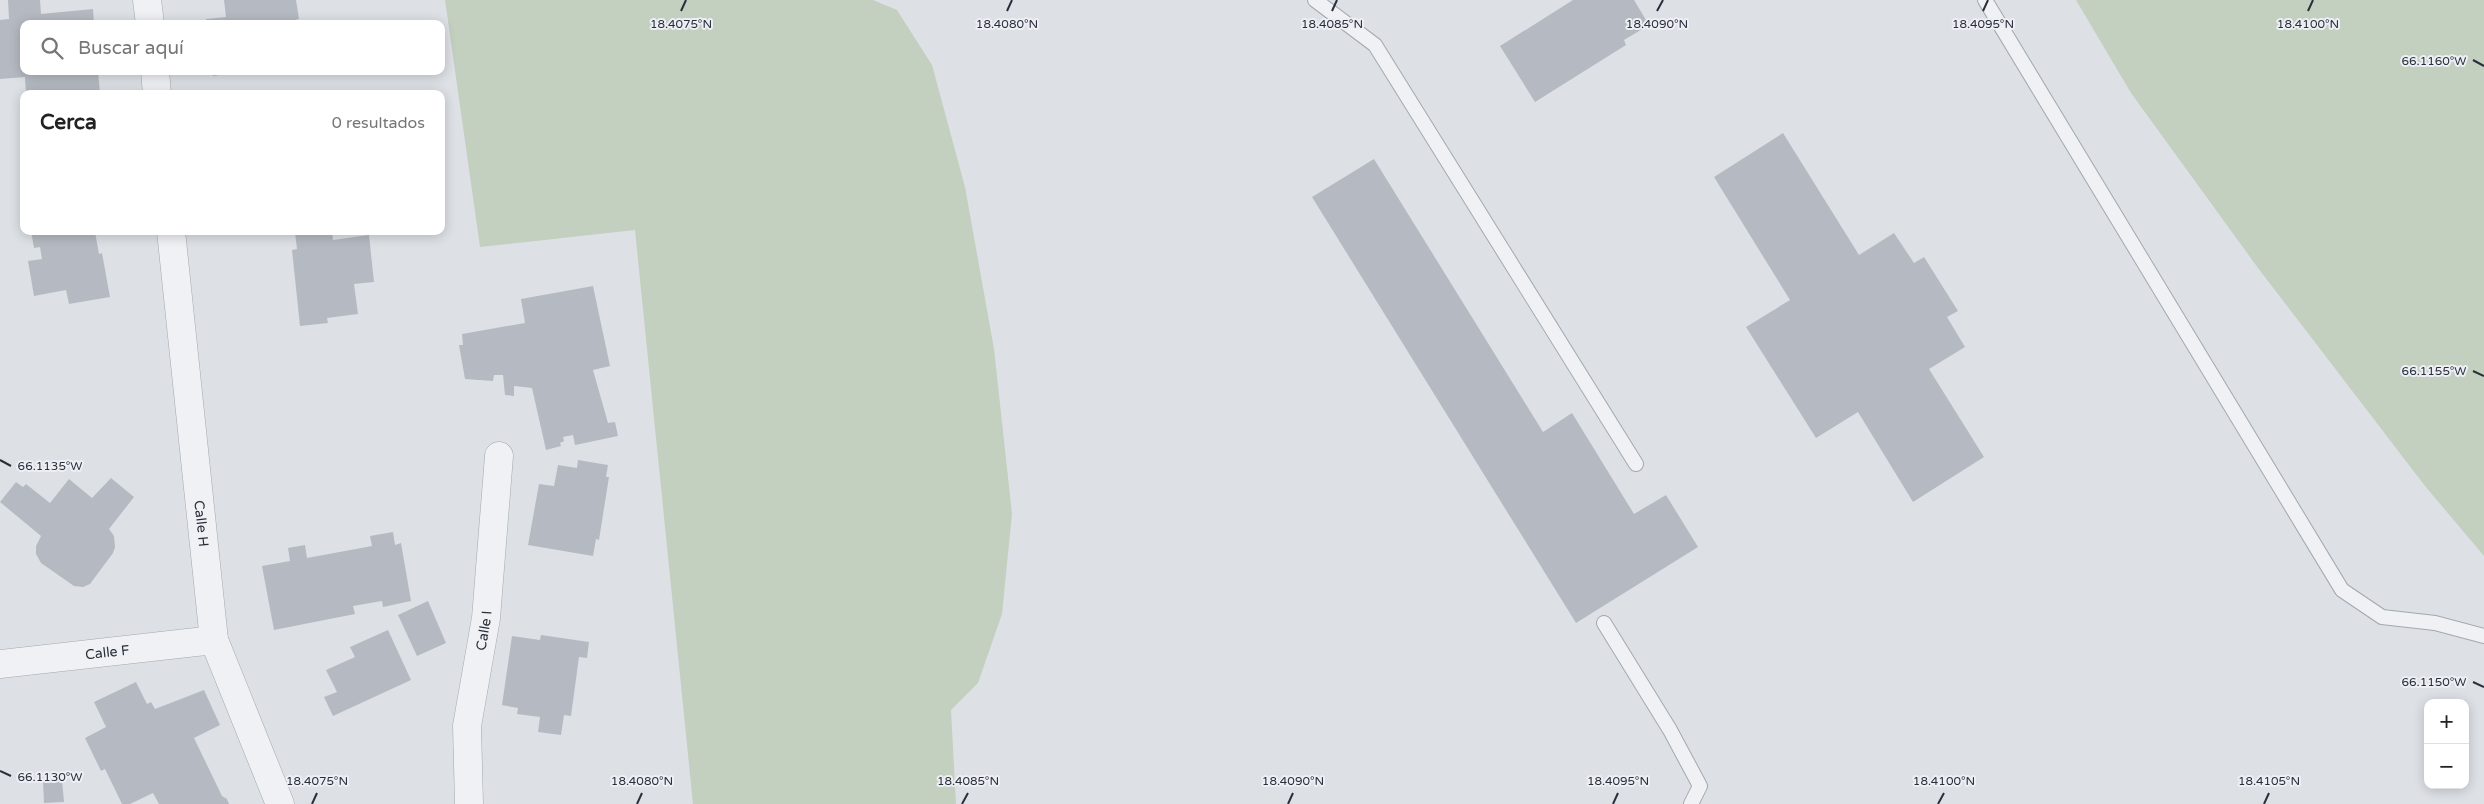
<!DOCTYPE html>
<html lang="es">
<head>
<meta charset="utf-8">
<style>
	:root { --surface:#fff; --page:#f2f2f2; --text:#222; --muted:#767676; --line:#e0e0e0 }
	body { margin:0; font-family:"Varela Round",sans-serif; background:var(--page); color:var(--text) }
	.controls { position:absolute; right:15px; bottom:15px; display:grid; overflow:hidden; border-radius:10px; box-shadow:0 2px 12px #0003 }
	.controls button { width:45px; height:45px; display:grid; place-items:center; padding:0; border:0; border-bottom:1px solid var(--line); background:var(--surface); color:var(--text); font:25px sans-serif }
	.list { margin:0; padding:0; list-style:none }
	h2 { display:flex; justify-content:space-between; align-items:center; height:65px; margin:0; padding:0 20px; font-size:21px }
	h2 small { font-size:16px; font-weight:400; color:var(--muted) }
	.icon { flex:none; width:28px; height:28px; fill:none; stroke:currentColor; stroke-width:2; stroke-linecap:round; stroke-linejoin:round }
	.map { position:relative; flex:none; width:2484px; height:804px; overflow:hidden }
	.search { position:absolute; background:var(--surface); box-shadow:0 2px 12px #0003; left:20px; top:20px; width:425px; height:55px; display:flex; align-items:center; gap:12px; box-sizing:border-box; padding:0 18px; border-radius:10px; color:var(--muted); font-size:19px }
	.panel { position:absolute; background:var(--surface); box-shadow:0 2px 12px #0003; left:20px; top:90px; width:425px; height:145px; border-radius:10px }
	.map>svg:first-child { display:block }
</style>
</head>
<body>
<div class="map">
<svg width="2484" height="804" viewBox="0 0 2484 804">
	<rect width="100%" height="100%" fill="#dde1e6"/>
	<path fill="#c3cfbf" d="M445,0H873L897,10L932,65L965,187L994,349L1012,514L1002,614L978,683L951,710L956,804H693L635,230L480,247Z
		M2076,0H2484V556L2425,486L2258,268L2131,93Z"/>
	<path fill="#b5bac2" d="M8,0H40L41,14L93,9L94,24H24V71H98L100,94H26L25,77L0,79V20L9,19Z
		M224,0H296L299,19L276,24H207L206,19L226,17Z
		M1573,0H1634L1649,25L1624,40L1626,45L1535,102L1500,46Z
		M212,71H239V72L213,76Z
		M265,90L266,94H237V92Z
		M1783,133L1859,255L1894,233L1914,263L1924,257L1958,311L1947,317L1965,347L1929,369L1984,457L1913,502L1858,412L1816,438L1746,327L1790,300L1714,177Z
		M1374,159L1543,432L1572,413L1634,514L1666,495L1698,547L1576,623L1312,197Z
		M31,231L95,232L99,254L102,253L110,297L69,304L66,290L34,296L28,261L42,259L40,247L34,248Z
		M332,231L333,240L369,235L374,282L354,284L358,314L327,318L328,323L300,326L292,250L297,249L295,232Z
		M593,286L610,366L593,370L608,423L615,422L618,436L575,445L573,435L563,437L564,441L560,443L561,446L546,450L532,388L514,386V396L505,395L503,375H494L493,381L465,379L459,345H463L462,334L525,323L521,299Z
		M578,460L608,465L606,477H609L599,540L596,539L593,556L528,545L539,484L554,486L558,465L577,468Z
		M111,478L134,497L109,529L114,536L115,547L113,553L90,584L83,587L74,586L41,563L36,554V546L41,536L0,502L16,482L23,487L26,484L50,503L69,479L92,498Z
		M393,532L395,545L401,543L411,601L383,607L382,601L353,606L355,614L274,630L262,566L290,561L288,548L305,545L307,558L372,546L370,536Z
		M428,601L446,643L417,656L398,615Z
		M388,630L411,680L333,716L324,697L337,692L326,670L355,657L350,647Z
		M541,635L589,642L587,658L579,657L571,716L564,715L561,735L538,732L540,717L517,714L518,708L502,705L512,636L540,640Z
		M136,682L147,704L151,702L155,709L204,690L220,725L194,738L222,796L227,799L229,804H159L153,793L130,804H122L105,769L101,771L85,738L106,727L94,702Z
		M62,780L64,802L44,803L43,782Z"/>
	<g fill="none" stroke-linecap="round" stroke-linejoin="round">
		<g stroke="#a3a8af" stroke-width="16">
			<path id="service" d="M1315,0L1375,45L1636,464
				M1985,0L2342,590L2382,617L2435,623L2484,636
				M1604,623L1670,730L1700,786L1691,804"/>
		</g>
		<g stroke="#a3a8af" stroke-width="29">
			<g id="minor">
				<path d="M147,0L150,24"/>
				<path d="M155,71L157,94"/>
				<path id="s1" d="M171,231L214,640L280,804"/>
				<path id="s2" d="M0,664L214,640"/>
				<path id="s3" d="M469,804L467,726L486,618L499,456"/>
			</g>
		</g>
		<use href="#service" stroke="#f0f1f4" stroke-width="14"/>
		<use href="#minor" stroke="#f0f1f4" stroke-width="28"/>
	</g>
	<path fill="none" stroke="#282f3b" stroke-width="2" d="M681,11L686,0M1007,11L1012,0M1332,11L1337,0M1657,11L1663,0M1983,11L1988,0M2308,11L2313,0M2473,60L2484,66M2473,371L2484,376M0,460L11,466M2473,682L2484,687M0,771L11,776M312,804L317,793M637,804L642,793M962,804L968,793M1288,804L1293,793M1613,804L1618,793M1938,804L1944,793M2264,804L2269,793"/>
	<g text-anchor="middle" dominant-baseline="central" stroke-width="4" stroke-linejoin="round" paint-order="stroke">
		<g font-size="14" fill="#282f3b" stroke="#edeff4">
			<text stroke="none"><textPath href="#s1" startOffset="294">Calle H</textPath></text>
			<text stroke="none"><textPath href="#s3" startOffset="175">Calle I</textPath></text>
			<text stroke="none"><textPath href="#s2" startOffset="108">Calle F</textPath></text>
		</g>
	</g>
	<g font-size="12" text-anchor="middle" fill="#282f3b" stroke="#edeff4" stroke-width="4" stroke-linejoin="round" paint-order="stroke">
		<text x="681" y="28">18.4075°N</text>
		<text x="1007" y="28">18.4080°N</text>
		<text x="1332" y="28">18.4085°N</text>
		<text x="1657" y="28">18.4090°N</text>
		<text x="1983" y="28">18.4095°N</text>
		<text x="2308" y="28">18.4100°N</text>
		<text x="2434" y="65">66.1160°W</text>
		<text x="2434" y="375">66.1155°W</text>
		<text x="50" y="470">66.1135°W</text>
		<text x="2434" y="686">66.1150°W</text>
		<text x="50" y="781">66.1130°W</text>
		<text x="317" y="785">18.4075°N</text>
		<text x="642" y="785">18.4080°N</text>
		<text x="968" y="785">18.4085°N</text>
		<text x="1293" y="785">18.4090°N</text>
		<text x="2269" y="785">18.4105°N</text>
		<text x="1618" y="785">18.4095°N</text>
		<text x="1944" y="785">18.4100°N</text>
	</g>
</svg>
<div class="controls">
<button>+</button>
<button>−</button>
</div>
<div class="search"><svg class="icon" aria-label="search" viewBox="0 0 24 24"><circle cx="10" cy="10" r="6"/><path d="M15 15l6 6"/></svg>Buscar aquí</div>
<section class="panel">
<h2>Cerca<small>0 resultados</small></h2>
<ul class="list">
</ul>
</section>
</div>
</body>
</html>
